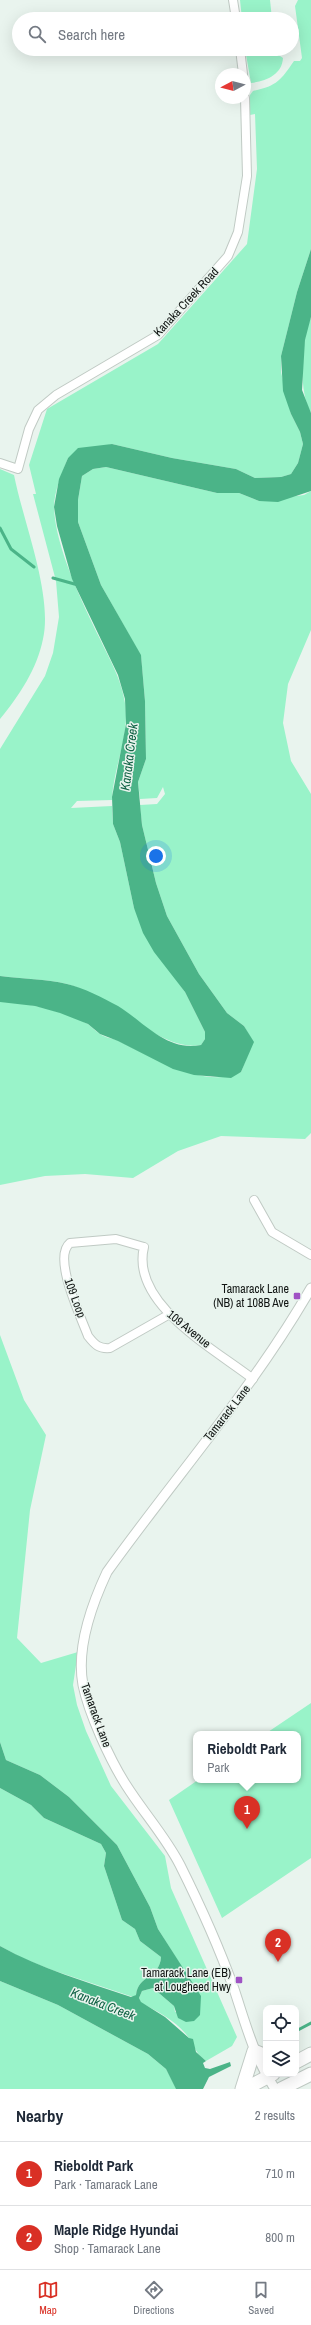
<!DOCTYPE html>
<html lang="en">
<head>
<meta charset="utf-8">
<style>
	:root { --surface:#fff; --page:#f2f2f3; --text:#1f2937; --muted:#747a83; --line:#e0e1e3; --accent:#d93025 }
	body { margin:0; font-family:"Archivo Narrow",sans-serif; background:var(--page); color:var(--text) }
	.controls { position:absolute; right:12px; bottom:12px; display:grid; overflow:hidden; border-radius:8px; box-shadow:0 4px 16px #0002 }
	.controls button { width:36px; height:36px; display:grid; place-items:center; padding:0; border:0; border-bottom:1px solid var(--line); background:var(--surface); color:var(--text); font:20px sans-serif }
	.compass { position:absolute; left:215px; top:68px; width:36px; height:36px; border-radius:50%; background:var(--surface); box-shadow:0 4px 16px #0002; rotate:263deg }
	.you { position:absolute; left:156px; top:856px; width:14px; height:14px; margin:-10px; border:3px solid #fff; border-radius:50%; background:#1a73e8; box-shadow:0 0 0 6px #1a73e833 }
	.badge { display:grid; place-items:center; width:26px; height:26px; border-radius:50%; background:var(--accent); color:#fff; font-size:13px; font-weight:700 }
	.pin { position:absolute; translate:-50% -33px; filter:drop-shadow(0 1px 2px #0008) }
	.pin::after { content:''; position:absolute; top:21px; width:14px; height:12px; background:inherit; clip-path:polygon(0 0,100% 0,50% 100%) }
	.popup { position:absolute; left:193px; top:1731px; width:108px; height:52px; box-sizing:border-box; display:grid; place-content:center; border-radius:8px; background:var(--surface); filter:drop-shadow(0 1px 3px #0005); font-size:13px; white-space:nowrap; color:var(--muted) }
	.popup b { font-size:15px; color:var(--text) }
	.popup::after { content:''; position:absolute; left:50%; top:100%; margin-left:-8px; border:8px solid transparent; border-top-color:var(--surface) }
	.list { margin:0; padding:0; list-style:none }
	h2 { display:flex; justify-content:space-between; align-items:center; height:52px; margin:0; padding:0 16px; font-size:17px }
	h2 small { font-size:13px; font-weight:400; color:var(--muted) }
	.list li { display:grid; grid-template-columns:26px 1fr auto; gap:12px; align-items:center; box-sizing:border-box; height:64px; padding:0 16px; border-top:1px solid var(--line) }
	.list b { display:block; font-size:15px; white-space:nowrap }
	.list p { margin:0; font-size:13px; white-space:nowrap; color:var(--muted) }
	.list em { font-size:13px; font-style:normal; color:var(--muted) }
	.icon { flex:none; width:22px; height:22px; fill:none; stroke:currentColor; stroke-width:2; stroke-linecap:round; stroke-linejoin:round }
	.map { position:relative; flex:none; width:311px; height:2089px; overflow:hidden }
	.search { position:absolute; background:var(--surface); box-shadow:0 4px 16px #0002; left:12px; right:12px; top:12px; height:44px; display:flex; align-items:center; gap:10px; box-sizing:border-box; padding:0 14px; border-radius:22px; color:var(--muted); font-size:15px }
	.sheet { height:180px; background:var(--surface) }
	nav { display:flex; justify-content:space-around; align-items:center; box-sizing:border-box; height:56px; border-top:1px solid var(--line); background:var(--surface); font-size:11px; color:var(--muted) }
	nav a { display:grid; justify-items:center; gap:2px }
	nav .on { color:var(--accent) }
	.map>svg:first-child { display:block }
</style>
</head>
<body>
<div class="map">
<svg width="311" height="2089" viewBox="0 0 311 2089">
	<rect width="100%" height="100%" fill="#e9f4ee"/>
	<path fill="#99f3c9" d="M240,0H270L272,19H242Z
		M298,0H311V249L297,292L281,356V372L291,414L300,432L303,444L298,463L291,474L281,477L255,478L236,469L172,458L112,444L68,458C62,473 54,491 54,508C56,549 82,602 100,639C109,658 120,677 124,698C132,733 113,766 112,800L77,801L71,808L112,806L113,824L120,842L134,908L171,972L185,992L205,1032V1039L201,1045C161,1053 109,995 67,984C46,979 22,979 0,976V749L45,676L53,653L59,617L56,581L33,494H36L29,465L47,409L158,344L247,244L257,169L255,114L250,115V95L253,91C277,86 281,80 294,61H300L302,58L295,6Z
		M245,49H276L277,54L283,58C282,75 266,81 251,83Z
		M311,317V413C298,391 301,340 311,317Z
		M106,467L217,493H239L259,501L304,495L311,491V630L288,684L283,723L291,761L311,794V1133L305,1139L221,1136L178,1151L133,1178L85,1174L45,1176L0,1185V1002C25,1001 66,1012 88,1024C92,1027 95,1031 100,1034C105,1038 113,1038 119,1041C152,1057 205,1090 241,1072L253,1042L244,1026L227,1013L199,974L167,916L156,883L142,825L140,805L157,804L165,794L163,787L157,798L140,799L138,782L146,759L145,701L141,656L101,585L78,522V500L82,476L93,469Z
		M0,469L14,475C23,521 53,595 43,639C37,669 19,696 0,719Z
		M0,1335L24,1400L46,1435L30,1510L17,1638L41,1663L78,1652L73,1685L77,1705L86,1731L111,1786L165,1856L171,1888L237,2037L232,2046L206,2061C194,2051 197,2050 189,2038C178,2022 157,2011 141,2003L139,1998L142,1991L153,1988L174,2006L175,2012L200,2015V1996L158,1929L150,1907L117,1845L69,1797L40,1775L6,1760L0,1742Z
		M311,1703V1858L222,1918L169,1800L198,1780H298V1734H265Z
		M0,1788L31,1805L44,1818L101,1844L106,1853L104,1866L122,1920L135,1929L140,1941L161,1957C160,1978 138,1975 136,1995L133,1997L52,1970L22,1958L0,1946Z
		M0,1981L58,2005L148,2054L166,2069L177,2089H0Z"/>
	<path fill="#4bb488" d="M311,249V317L305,340L302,390L311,413V491L278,502L259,501L239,493H217L106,467L93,469L82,476L78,500V522L101,585L141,655L145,701L146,759L138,782L142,825L156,883L167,916L199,974L227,1013L244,1026L254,1042L241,1072L231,1078L194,1075L173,1069L118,1041L100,1034L88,1024L60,1013L35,1006L0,1002V976C22,979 46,979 67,984C84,988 103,998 118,1006C144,1022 167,1052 201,1045L205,1039V1032L185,992L154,952L143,933L134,908L120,842L113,824L112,797L126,724L125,699L118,675L72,579L57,526L54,507L59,479L68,458L78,448L112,444L172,458L236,469L255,478L281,477L291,474L298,463L303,444L300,432L291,414L283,391L281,356L297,292Z
		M0,1742L6,1760L40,1775L69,1797L117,1845L150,1907L158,1929L201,1996L200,2015L194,2021L186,2022L178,2018L174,2006L153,1988L142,1991L139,1998L141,2002L165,2017L189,2038L193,2039L196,2052L206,2061L203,2063L205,2068L210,2069L230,2062L231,2066L209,2077L203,2089H176L166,2069L148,2054L58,2005L0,1981V1946C41,1969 87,1982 131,1997L136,1995C138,1975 160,1978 161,1957L140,1941L135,1929L122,1920L104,1866L106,1853L101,1844L44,1818L31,1805L0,1788Z"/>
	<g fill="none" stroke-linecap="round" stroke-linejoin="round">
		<path stroke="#4bb488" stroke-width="3" d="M0,528L11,549L34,567
			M53,578L78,585
			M296,2031L311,2023"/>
		<g stroke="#c0cac4" stroke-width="10">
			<path id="minor" d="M233,0L236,19
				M240,49L243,74
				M0,463L18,469L29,429L38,410L56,395L158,335L228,256L238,232L247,176L245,98
				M254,1200L272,1232L311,1255
				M144,1247L116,1239L70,1243C52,1257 81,1317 88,1336C95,1345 99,1349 110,1348L168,1315
				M144,1247C130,1304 216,1350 253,1379"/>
		</g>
		<g stroke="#c0cac4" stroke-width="11">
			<path id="tertiary" d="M275,2089C254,2057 246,2025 234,1989C219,1947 200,1905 180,1865C165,1836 143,1812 126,1785C110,1760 89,1714 83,1685C76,1648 92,1604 107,1572C175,1477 253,1389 311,1288"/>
		</g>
		<g stroke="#c0cac4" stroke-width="15">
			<path id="trunk" d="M296,2062L311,2054
				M242,2089L254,2051L266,2056
				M245,2089L273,2074
				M281,2089L311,2074"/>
		</g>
		<use href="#minor" stroke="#fff" stroke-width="8"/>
		<use href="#tertiary" stroke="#fff" stroke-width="9"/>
		<use href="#trunk" stroke="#fff" stroke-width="13"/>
	</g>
	<g fill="#9f52c4" stroke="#e9f4ee" stroke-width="1.5">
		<rect x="293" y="1292" width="8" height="8" rx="2"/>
		<rect x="235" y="1976" width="8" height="8" rx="2"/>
	</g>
	<g text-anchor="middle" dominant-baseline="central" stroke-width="3" stroke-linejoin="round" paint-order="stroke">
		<g font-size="12" fill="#101412" stroke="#e9f4ee">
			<text transform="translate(186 302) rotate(-47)">Kanaka Creek Road</text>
			<text transform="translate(75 1298) rotate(70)">109 Loop</text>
			<text transform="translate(189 1329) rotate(39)">109 Avenue</text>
			<text transform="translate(227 1413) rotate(-52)">Tamarack Lane</text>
			<text transform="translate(96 1715) rotate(70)">Tamarack Lane</text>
		</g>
		<g font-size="12" fill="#101412" stroke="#e9f4ee" text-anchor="end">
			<text x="289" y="1289">Tamarack Lane<tspan x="289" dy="14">(NB) at 108B Ave</tspan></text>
			<text x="231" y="1973">Tamarack Lane (EB)<tspan x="231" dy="14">at Lougheed Hwy</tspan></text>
		</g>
		<g font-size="13" font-style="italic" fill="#0f6144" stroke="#e9f4ee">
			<text transform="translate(129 757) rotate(-83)">Kanaka Creek</text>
			<text transform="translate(103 2004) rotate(21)">Kanaka Creek</text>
		</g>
	</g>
</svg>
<div class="controls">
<button><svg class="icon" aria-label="locate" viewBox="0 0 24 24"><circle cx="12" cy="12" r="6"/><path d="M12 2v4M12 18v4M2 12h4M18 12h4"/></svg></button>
<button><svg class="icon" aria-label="layers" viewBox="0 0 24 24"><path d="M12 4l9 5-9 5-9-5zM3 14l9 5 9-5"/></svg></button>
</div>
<svg class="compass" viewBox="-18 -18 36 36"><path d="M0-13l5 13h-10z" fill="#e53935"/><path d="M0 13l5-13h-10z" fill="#747a83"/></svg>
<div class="you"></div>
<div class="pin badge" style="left:247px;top:1829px">1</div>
<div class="popup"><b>Rieboldt Park</b>Park</div>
<div class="pin badge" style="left:278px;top:1962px">2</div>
<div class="search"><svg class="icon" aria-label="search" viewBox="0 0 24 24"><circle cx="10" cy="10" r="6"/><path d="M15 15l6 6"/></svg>Search here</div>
</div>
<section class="sheet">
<h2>Nearby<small>2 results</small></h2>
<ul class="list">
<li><span class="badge">1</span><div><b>Rieboldt Park</b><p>Park · Tamarack Lane</p></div><em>710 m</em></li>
<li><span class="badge">2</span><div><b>Maple Ridge Hyundai</b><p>Shop · Tamarack Lane</p></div><em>800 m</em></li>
</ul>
</section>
<nav>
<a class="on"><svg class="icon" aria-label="map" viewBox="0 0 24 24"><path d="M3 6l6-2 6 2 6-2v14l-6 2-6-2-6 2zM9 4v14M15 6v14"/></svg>Map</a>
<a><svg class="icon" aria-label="directions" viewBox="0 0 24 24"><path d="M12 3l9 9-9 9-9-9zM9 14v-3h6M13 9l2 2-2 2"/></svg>Directions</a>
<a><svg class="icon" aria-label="saved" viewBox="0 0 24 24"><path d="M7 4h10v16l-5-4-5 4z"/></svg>Saved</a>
</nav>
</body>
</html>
